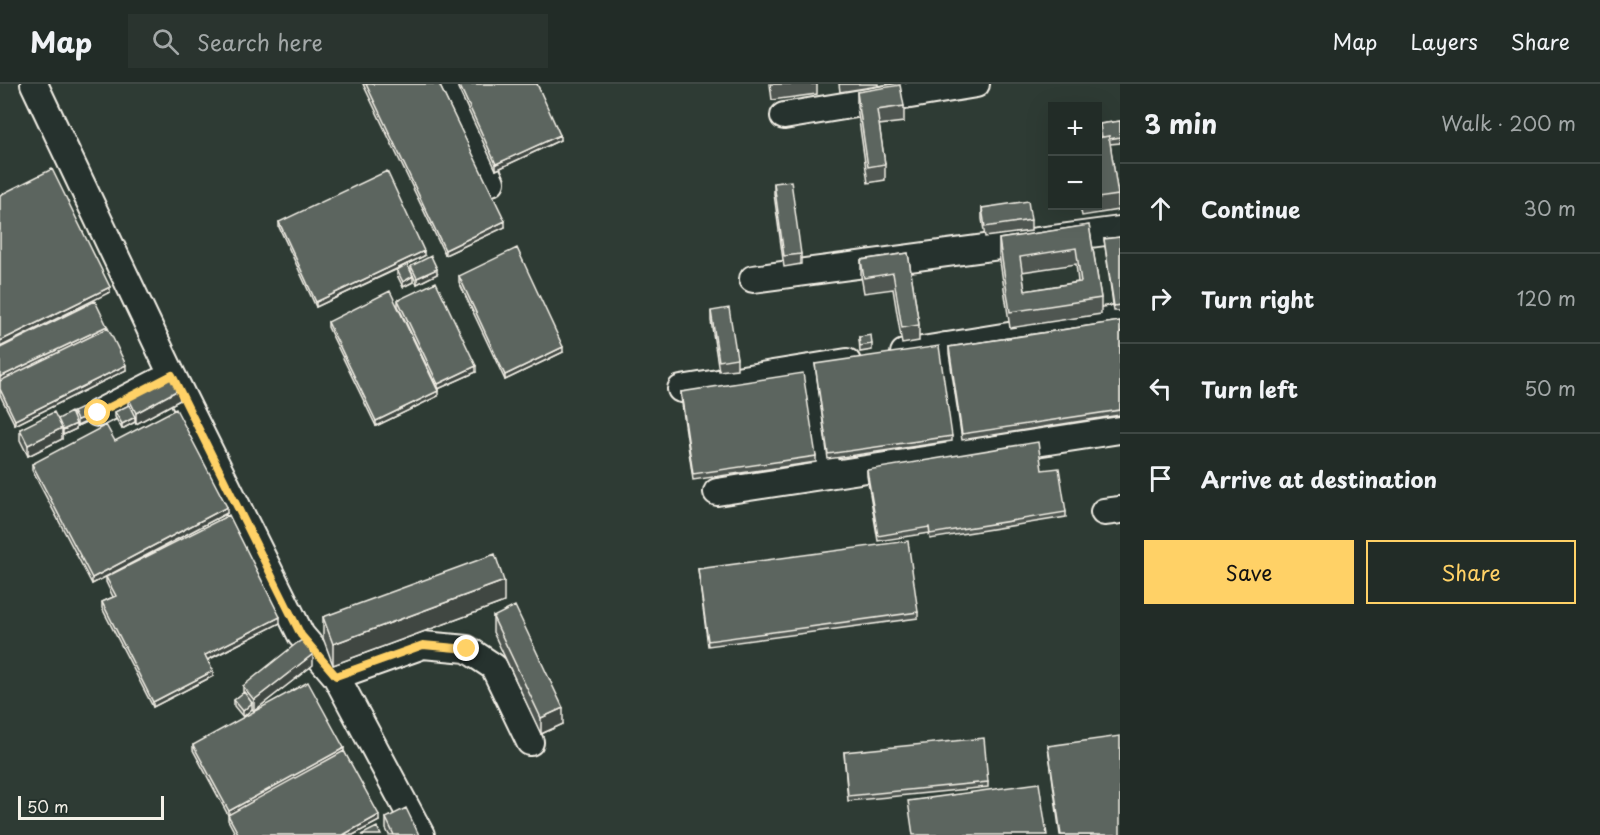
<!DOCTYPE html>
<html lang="en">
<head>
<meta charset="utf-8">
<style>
	:root { --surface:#222c27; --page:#2a342f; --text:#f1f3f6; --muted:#a2a7a7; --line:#3f4844; --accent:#ffd166 }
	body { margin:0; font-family:"Playpen Sans",sans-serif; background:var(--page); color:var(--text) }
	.controls { position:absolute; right:18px; top:18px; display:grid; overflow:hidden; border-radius:0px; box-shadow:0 6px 24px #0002 }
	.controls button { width:54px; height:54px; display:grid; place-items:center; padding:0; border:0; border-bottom:2px solid var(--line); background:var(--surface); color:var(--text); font:30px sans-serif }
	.scale { position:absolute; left:18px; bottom:15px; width:146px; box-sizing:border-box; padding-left:6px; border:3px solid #f4f1e8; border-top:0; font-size:16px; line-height:21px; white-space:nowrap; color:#f4f1e8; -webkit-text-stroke:4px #26332d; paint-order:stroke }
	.stop { position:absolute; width:18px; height:18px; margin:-14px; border:4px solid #ffd166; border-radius:50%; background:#fff }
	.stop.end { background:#ffd166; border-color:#fff; box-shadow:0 2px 6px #0008 }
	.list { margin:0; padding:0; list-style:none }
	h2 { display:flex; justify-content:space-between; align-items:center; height:78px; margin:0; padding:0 24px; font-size:26px }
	h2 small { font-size:20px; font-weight:400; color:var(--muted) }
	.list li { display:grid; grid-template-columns:39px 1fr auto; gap:18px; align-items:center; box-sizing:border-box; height:90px; padding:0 24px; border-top:2px solid var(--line) }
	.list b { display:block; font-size:22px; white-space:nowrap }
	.list em { font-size:20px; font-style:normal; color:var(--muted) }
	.actions { display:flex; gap:12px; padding:18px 24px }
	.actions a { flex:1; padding:14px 0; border:2px solid var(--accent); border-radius:0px; text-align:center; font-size:21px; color:var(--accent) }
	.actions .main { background:var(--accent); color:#111 }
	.icon { flex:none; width:33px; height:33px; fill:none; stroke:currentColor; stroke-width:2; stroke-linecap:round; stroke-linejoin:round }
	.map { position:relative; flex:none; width:1120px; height:751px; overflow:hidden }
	header { display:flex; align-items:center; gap:36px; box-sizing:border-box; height:84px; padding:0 30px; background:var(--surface); border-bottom:2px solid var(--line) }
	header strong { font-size:28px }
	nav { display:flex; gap:33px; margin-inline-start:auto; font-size:21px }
	.search { width:420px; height:54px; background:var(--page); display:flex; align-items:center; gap:15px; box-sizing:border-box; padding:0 21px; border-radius:0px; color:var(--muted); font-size:22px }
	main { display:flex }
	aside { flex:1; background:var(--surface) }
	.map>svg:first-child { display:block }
</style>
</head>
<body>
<header>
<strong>Map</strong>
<div class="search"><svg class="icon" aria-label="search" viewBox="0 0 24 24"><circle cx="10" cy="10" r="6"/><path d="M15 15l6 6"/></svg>Search here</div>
<nav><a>Map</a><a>Layers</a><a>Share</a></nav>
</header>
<main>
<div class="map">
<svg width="1120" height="751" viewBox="0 0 1120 751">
	<rect width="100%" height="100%" fill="#2e3b34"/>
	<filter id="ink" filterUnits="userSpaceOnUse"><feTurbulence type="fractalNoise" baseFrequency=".0167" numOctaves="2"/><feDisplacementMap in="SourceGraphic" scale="12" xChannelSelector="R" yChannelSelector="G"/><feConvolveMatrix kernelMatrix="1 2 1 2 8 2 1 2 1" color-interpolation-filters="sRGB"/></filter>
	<g filter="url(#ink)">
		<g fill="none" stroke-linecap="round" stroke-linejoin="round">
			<g stroke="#f4f1e8" stroke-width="30">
				<path id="minor" d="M34,0L172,291L301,551L336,592L423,561L467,565L494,583L530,658
					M447,0L491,98
					M784,32L976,0
					M753,195L1120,146
					M945,262L960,363
					M904,269L1120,234
					M809,284L825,380
					M681,305L847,278
					M98,329L158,298
					M717,408L1120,346
					M1104,428L1120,426
					M336,592L421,751"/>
			</g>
			<use href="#minor" stroke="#26332d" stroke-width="26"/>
		</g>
		<path fill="#4f5751" stroke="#f4f1e8" stroke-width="1.5" fill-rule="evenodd" d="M363,0H439L505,143L445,171Z
			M458,0H537L560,56L496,86L458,4Z
			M770,0H817V10L772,16Z
			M839,0H878V2L840,8Z
			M857,8L904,22V38L879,41L885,80V96L868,99L857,23Z
			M1120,37V59L1110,60L1118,111V126L1082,132L1080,122H1098V54L1102,53L1100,40Z
			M774,99L801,170V180L784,183L774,110Z
			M982,124L1031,136V147L985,153L982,135Z
			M279,138L424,172L407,180L413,198L403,203L397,191V186L404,182L316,223L279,143Z
			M1089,141L1101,214V230L1010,244L999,171V155ZM1076,180L1078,198L1025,207L1022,188Z
			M1120,153V227H1114L1104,155Z
			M908,169L919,241V257L902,260L893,205L864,209L861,192V176Z
			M411,182L437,190L417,200L411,187Z
			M459,192L563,268L505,296L459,198Z
			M398,216L476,288L438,305L398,222Z
			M711,227L737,274V285L719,287L711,237Z
			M1120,237V331L962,356L949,269V263Z
			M328,238L438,312L376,342L328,243Z
			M107,245L126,286L15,341L0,311V264Z
			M859,253L872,260V266L860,268Z
			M815,280L952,352V357L828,375Z
			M681,308L816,372V378L693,396L681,313Z
			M128,313L180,316L136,340L135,338L122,345L115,333V328L128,322Z
			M73,328L88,337L77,342L76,340V345L63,351L62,350V355L28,372L20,356V345L73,333Z
			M115,357L227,429L92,500L32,386V380Z
			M867,386H1042L1066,428V433L930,455L929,449L878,457L867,392Z
			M698,485L918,528V534L708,562Z
			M106,493L280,539L208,576L213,592L153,623L102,524V518L113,513L106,498Z
			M504,518L333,581L323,554V533Z
			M493,533L563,640L541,650L493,548Z
			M313,581L254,627L252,625L243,633L234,622V616L243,609V602Z
			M193,661L344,667L379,737L353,751H236L228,736V731L193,666Z
			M1048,662L1120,751H1060Z
			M844,668L988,698V703L848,717Z
			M386,734L419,751H389L386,745Z"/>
		<path fill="#404742" stroke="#f4f1e8" stroke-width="1.5" d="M560,51V56L496,86V80Z
			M505,137V143L445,171V166Z
			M424,167V172L316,223V218Z
			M437,185V190L417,200V194Z
			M413,192V198L403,203V198Z
			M110,203V208L0,263V257Z
			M107,242V247L0,299V293Z
			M563,263V268L505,296V291Z
			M126,281V286L15,341V336Z
			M476,282V288L438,305V300Z
			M180,305V316L136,340V329Z
			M438,307V312L376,342V337Z
			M88,332V337L77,342V336Z
			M135,333V338L122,345V340Z
			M76,340V345L63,351V346Z
			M62,344V355L28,372V361Z
			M227,423V429L92,500V494Z
			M504,497V518L333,581V560Z
			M280,533V539L205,577V571Z
			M313,570V581L254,627V616Z
			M213,587V592L153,623V618Z
			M252,619V625L243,633V627Z
			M563,624V640L541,650V634Z
			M344,664V670L229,733V727Z
			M379,731V737L353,751H343Z"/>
		<path fill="#5c655e" stroke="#f4f1e8" stroke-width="1.5" fill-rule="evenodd" d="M366,0H439L505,137L445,166Z
			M459,0H537L560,51L496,80Z
			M900,1L904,22L877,26L885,80L868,83L857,8Z
			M1120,37V53L1109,55V52L1102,53L1100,40Z
			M1109,52L1118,111L1098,114V54Z
			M52,85L110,203L0,257V111Z
			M387,87L424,167L316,218L279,138Z
			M791,97L801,170L784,172L774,99Z
			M1028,117L1031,136L985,143L982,124Z
			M1089,141L1101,214L1010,228L999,155ZM1076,164L1081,198L1025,207L1020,173Z
			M1120,153V221L1114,222L1104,155Z
			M517,164L563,263L505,291L459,192Z
			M908,169L919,241L902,244L893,189L864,194L861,176Z
			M431,172L437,185L417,194L411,182Z
			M407,180L413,192L403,198L397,186Z
			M436,198L476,282L438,300L398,216Z
			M390,207L438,307L376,337L328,238Z
			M95,217L107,242L0,293V264Z
			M729,224L737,274L719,277L711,227Z
			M1120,237V326L962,350L949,263Z
			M108,244L126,281L15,336L0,305V297Z
			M871,251L872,260L860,262L859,253Z
			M939,262L952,352L828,370L815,280Z
			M172,289L180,305L136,329L128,313Z
			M803,289L816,372L693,390L681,308Z
			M129,321L135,333L122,340L115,328Z
			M84,323L88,332L77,336L73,328Z
			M176,325L227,423L92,494L32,380L106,341L115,357Z
			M54,328L62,344L28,361L20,345Z
			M71,328L76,340L63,346L58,335Z
			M1038,358L1042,386L1059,384L1066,428L930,450L929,443L878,452L867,386Z
			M229,431L280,533L205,571L213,587L153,618L102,518L116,512L106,493Z
			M908,457L918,528L708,557L698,485Z
			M495,470L504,497L333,560L323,533Z
			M515,522L563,624L541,634L493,533Z
			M305,554L313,570L254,616L243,602L297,559Z
			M308,598L344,664L229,727L193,661Z
			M244,608L252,619L243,627L234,616Z
			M1120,652V751H1061L1048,662Z
			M984,654L988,698L848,712L844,668Z
			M344,667L379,731L343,751H239L228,731Z
			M1039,699L1047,751H913L908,717Z
			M406,724L419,751H394L386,734Z
			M377,743L381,751H361Z"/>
	</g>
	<g fill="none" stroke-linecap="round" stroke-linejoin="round" filter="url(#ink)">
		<path stroke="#ffd166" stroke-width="8" d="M98,329L172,291L301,551L336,592L423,561L467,565"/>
	</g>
</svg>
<div class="controls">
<button>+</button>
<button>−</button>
</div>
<div class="scale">50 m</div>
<div class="stop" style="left:98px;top:329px"></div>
<div class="stop end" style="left:467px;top:565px"></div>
</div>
<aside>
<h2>3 min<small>Walk · 200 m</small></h2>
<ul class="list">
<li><svg class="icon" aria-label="ahead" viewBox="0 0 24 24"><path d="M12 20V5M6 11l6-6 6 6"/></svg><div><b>Continue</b></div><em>30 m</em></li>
<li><svg class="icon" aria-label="right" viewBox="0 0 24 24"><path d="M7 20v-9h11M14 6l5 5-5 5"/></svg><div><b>Turn right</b></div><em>120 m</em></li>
<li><svg class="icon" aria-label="left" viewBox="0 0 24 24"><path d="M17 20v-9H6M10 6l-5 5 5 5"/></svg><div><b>Turn left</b></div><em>50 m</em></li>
<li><svg class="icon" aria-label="arrive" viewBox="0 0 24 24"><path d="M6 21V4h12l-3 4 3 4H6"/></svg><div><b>Arrive at destination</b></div></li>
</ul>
<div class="actions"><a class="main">Save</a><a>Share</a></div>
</aside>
</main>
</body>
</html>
